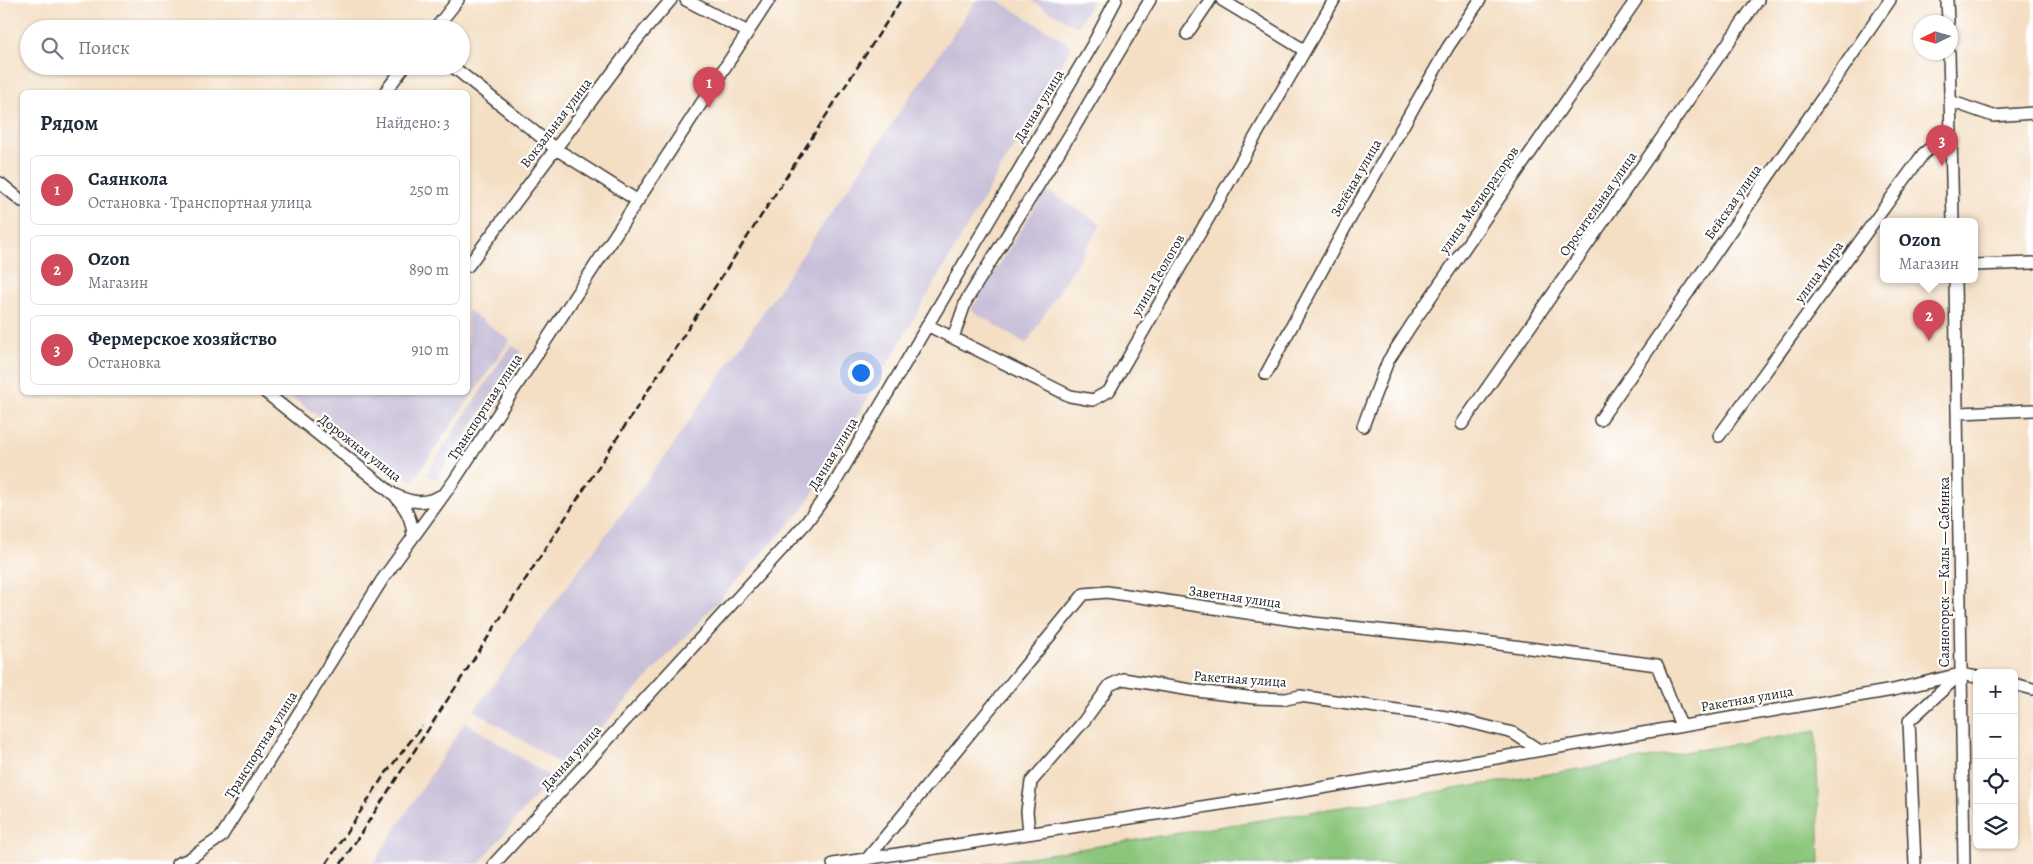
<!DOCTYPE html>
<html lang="ru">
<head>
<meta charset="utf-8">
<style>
	:root { --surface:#fff; --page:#f6f6f7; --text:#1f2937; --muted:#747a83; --line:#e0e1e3; --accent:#d1495b }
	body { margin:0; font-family:Alegreya,serif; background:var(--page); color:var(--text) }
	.controls { position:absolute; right:15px; bottom:15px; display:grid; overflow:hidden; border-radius:8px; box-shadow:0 1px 4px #0004 }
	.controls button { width:45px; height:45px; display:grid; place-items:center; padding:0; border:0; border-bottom:1px solid var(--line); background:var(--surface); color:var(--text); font:25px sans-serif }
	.compass { position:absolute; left:1913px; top:15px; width:45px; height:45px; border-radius:50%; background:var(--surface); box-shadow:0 1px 4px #0004; rotate:265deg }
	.you { position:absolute; left:860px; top:372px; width:18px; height:18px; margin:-12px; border:4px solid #fff; border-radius:50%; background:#1a73e8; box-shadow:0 0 0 8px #1a73e833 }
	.badge { display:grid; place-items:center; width:32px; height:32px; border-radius:50%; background:var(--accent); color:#fff; font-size:16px; font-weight:700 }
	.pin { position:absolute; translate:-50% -41px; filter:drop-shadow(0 1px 2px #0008) }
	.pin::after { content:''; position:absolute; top:26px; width:18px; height:15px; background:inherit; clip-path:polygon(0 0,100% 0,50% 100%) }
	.popup { position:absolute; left:1880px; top:218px; width:98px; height:65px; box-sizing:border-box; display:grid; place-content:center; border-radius:8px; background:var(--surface); filter:drop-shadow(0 1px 4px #0005); font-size:16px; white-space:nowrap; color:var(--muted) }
	.popup b { font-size:19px; color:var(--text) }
	.popup::after { content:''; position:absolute; left:50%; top:100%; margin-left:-10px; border:10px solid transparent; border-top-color:var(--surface) }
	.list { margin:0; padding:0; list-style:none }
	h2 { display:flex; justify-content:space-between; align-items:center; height:65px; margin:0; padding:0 20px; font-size:21px }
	h2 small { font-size:16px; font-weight:400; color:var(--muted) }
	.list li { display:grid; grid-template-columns:32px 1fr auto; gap:15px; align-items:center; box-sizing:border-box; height:70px; margin:0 10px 10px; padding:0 10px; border:1px solid var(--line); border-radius:8px }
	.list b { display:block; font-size:19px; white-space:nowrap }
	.list p { margin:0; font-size:16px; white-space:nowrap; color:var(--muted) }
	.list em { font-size:16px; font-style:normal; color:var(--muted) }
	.icon { flex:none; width:28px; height:28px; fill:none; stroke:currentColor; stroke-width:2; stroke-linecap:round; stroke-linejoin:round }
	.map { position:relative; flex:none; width:2033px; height:864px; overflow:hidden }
	.search { position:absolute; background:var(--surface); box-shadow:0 1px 4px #0004; left:20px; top:20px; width:450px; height:55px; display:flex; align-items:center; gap:12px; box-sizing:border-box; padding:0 18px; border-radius:28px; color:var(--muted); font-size:19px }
	.panel { position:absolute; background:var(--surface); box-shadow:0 1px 4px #0004; left:20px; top:90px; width:450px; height:305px; border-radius:8px }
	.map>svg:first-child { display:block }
</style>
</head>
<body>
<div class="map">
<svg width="2033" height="864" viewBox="0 0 2033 864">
	<rect width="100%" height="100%" fill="#fff"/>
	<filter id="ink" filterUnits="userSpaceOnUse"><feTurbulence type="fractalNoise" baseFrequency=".02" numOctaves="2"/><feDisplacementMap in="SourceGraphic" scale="10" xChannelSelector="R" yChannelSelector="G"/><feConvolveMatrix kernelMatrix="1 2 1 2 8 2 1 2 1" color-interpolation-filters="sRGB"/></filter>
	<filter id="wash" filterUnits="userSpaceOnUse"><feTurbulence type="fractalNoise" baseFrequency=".0096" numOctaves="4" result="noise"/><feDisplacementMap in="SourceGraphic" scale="20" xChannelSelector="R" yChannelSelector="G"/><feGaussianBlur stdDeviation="1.12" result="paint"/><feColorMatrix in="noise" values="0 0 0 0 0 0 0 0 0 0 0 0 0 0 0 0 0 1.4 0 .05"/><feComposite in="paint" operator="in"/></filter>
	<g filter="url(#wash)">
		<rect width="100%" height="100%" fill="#f4dfc4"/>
		<path fill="#c8bfd8" d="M976,0H998L1072,46L804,508L565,767L474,710L668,452Z
			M1030,0H1093L1077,27Z
			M1046,190L1101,224L1026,344L971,310Z
			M468,310L510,340L413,481L285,393L468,392Z
			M511,345L521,351L436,480L426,474Z
			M465,722L551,777L479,864H373Z"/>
		<path fill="#8bc67b" stroke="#54714c" d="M1816,731L1820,864H986Z"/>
	</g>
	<g filter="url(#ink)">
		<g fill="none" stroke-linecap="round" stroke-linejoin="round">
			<g stroke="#3c3935" stroke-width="14">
				<path id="minor" d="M686,0L748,32
					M1222,0L1304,50
					M1947,0L1948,22
					M435,29L458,0
					M1187,34L1210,0
					M1949,52L1953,222
					M452,66L556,149L638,201
					M385,92L405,66
					M1950,101L1993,116L2033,113
					M0,183L22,201
					M1974,265L2033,263
					M468,266L639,37L671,0
					M1955,280L1964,864
					M927,325L1070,396L1093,400L1109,391L1334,0
					M953,338L966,301L1074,128L1150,0
					M1266,374L1347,224L1448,47L1480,0
					M265,392L393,494C411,503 424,505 442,495
					M1958,413L2033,410
					M1600,420L1890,0
					M1462,424L1758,0
					M1363,426L1388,361L1412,324L1636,0
					M1719,436L1923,154L1951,131
					M396,497C407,510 412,519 413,537
					M2014,684L2033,689
					M1029,833L1027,811L1031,782L1084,721L1110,685L1123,679L1197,691L1255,698L1286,699L1300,696L1453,718L1513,733L1539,750
					M867,859L1084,594L1107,592L1313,623L1454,638L1657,665L1681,726
					M177,864L189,859L221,837L382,580L454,481L769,0
					M494,864L806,523L833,486L1093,44L1116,0
					M833,864L1292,793L1893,690L1960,674L1977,677
					M1915,864L1909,721L1959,675"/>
			</g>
			<use href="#minor" stroke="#fff" stroke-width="11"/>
			<path stroke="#1c1c1c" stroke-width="2.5" stroke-dasharray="8 4" stroke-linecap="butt" d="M326,864L383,777L422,726
				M341,864L901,0"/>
		</g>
	</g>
	<g text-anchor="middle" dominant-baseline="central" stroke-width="4.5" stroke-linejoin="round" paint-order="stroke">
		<g font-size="14" fill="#1c1c1c" stroke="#fff">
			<text transform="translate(1039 106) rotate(-59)">Дачная улица</text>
			<text transform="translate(556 123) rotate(-53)">Вокзальная улица</text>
			<text transform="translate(1356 178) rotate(-60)">Зелёная улица</text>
			<text transform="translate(1479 200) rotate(-55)">улица Мелиораторов</text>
			<text transform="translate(1733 202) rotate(-55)">Бейская улица</text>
			<text transform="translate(1598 204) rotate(-55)">Оросительная улица</text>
			<text transform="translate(1819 272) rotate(-54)">улица Мира</text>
			<text transform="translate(1158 275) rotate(-60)">улица Геологов</text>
			<text transform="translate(485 407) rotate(-57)">Транспортная улица</text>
			<text transform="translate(360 448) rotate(38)">Дорожная улица</text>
			<text transform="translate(833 454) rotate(-59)">Дачная улица</text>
			<text transform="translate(1944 572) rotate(-90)">Саяногорск — Калы — Сабинка</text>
			<text transform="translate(1235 597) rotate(8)">Заветная улица</text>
			<text transform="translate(1240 679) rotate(4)">Ракетная улица</text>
			<text transform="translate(1747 699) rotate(-10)">Ракетная улица</text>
			<text transform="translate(261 745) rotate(-58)">Транспортная улица</text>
			<text transform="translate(571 758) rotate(-48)">Дачная улица</text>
		</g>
	</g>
</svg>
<div class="controls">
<button>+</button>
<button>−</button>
<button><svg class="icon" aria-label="locate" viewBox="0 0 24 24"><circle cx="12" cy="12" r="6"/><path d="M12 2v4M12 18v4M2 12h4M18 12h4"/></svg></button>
<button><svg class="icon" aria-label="layers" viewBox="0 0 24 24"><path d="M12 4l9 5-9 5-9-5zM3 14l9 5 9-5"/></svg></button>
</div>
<svg class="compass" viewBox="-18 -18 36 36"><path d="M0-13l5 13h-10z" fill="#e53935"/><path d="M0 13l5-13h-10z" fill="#747a83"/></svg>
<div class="you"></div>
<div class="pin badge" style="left:709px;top:108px">1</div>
<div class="pin badge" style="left:1929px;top:341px">2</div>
<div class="popup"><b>Ozon</b>Магазин</div>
<div class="pin badge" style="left:1942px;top:166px">3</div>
<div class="search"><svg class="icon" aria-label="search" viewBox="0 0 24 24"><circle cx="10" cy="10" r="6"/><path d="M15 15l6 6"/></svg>Поиск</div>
<section class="panel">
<h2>Рядом<small>Найдено: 3</small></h2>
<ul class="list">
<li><span class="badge">1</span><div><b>Саянкола</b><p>Остановка · Транспортная улица</p></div><em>250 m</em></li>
<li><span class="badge">2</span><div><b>Ozon</b><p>Магазин</p></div><em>890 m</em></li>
<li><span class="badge">3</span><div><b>Фермерское хозяйство</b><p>Остановка</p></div><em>910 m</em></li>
</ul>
</section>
</div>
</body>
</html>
